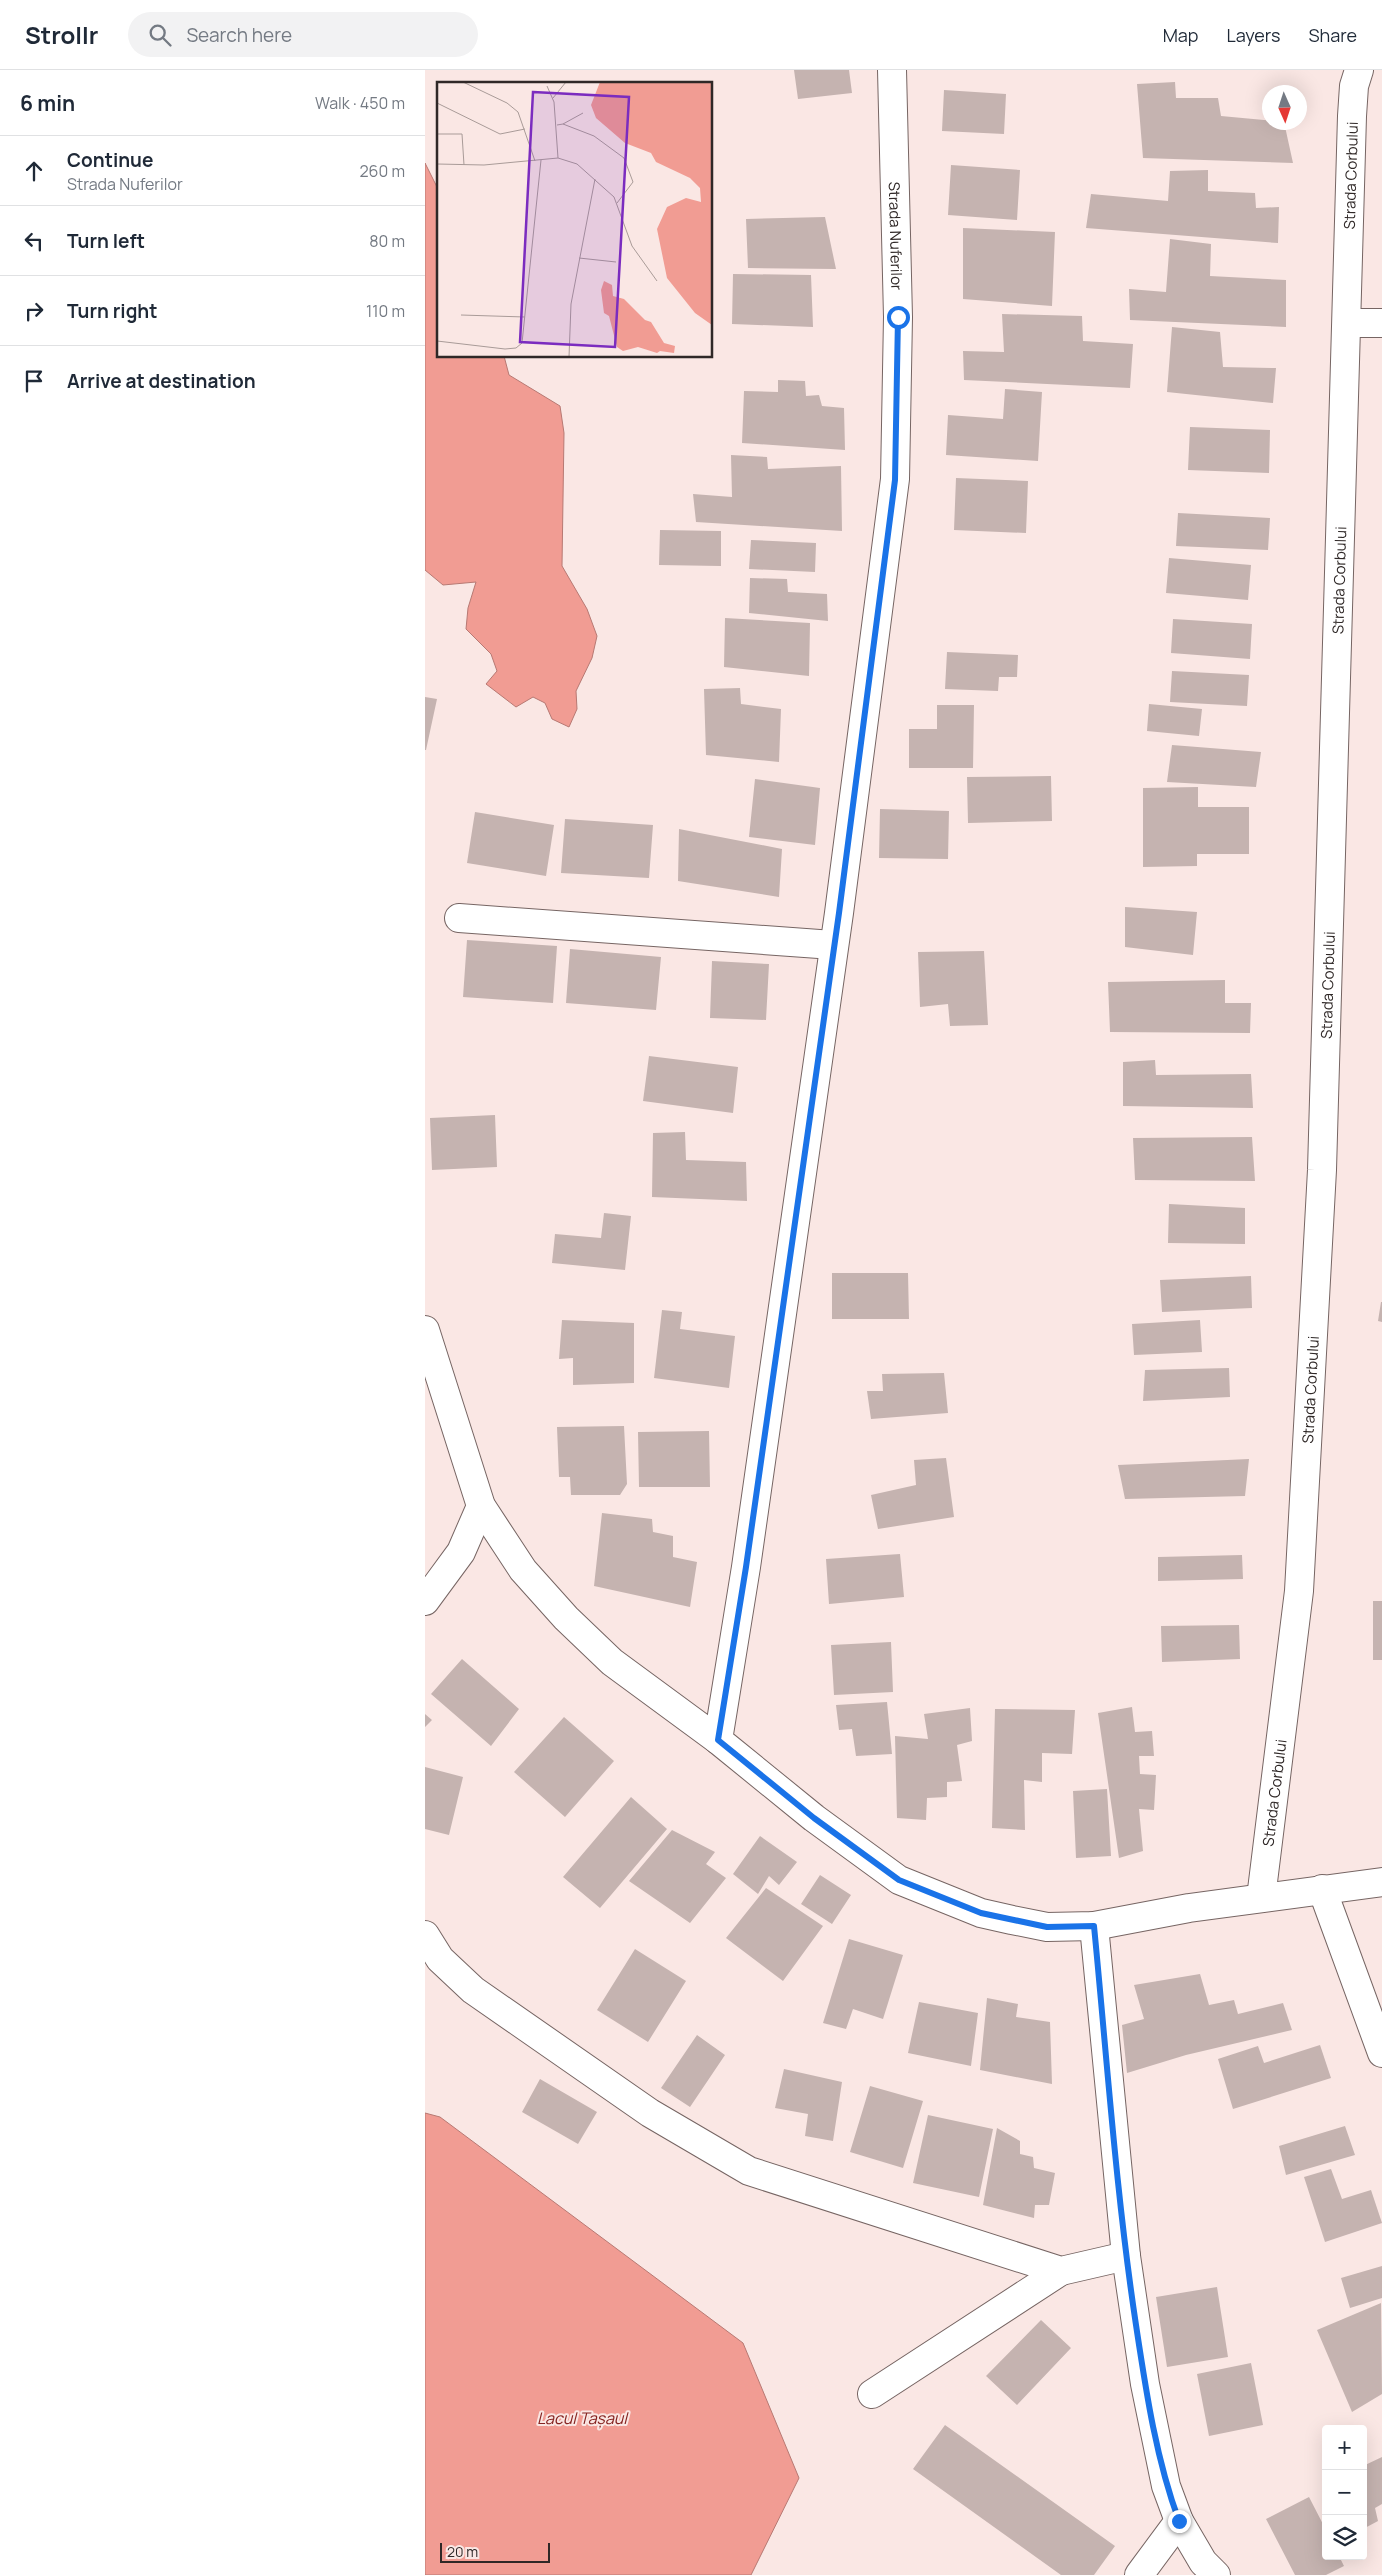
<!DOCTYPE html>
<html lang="en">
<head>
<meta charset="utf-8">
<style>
	:root { --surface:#fff; --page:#f2f2f3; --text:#1f2937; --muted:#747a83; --line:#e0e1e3 }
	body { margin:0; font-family:Manrope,sans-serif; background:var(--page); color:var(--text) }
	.controls { position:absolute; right:15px; bottom:15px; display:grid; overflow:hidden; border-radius:5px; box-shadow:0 5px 20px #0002 }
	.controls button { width:45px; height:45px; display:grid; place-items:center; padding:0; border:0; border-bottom:1px solid var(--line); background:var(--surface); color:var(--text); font:25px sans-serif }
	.compass { position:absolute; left:837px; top:15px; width:45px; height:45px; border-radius:50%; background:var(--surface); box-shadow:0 5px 20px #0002; rotate:177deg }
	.scale { position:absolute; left:15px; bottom:12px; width:110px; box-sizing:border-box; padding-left:5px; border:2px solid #2f2827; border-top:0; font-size:14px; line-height:18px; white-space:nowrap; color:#2f2827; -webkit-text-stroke:4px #fae7e4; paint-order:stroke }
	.stop { position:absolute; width:15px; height:15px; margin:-11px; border:4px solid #1a73e8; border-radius:50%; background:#fff }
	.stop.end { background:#1a73e8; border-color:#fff; box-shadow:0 1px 5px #0008 }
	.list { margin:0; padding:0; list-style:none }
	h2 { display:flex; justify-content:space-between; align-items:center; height:65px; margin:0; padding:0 20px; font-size:21px }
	h2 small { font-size:16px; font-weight:400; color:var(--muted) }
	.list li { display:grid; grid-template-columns:32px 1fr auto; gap:15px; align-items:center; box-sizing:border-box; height:70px; padding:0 20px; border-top:1px solid var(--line) }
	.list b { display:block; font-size:19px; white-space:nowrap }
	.list p { margin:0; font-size:16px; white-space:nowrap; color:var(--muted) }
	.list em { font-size:16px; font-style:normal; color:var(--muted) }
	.icon { flex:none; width:28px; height:28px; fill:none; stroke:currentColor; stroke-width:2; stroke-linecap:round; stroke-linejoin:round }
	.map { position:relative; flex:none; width:957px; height:2505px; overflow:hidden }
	header { display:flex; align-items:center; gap:30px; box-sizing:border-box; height:70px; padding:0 25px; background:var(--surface); border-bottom:1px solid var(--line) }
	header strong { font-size:24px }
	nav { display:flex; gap:28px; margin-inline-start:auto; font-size:18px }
	.search { width:350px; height:45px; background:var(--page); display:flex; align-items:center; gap:12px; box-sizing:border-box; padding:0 18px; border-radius:28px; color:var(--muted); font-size:19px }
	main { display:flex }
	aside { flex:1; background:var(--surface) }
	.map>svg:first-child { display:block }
</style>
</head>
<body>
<header>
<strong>Strollr</strong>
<div class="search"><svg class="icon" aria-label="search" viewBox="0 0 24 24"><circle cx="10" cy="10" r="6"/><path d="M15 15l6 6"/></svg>Search here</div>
<nav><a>Map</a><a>Layers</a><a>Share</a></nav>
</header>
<main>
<aside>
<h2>6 min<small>Walk · 450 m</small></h2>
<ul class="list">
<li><svg class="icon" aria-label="ahead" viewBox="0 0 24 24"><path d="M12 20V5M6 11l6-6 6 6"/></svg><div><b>Continue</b><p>Strada Nuferilor</p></div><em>260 m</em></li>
<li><svg class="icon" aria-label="left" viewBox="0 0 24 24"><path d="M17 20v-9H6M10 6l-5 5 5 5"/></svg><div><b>Turn left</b></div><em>80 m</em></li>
<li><svg class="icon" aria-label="right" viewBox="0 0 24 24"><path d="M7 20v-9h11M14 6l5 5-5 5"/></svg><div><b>Turn right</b></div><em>110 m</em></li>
<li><svg class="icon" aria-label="arrive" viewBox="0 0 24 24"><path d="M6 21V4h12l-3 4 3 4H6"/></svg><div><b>Arrive at destination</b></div></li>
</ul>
</aside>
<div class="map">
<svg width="957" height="2505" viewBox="0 0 957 2505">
	<rect width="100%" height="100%" fill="#fae7e4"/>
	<path fill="#f19c93" stroke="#b77973" d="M0,93L14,121V286H79L84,305L135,336L139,363L137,496L162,539L172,566L167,588L151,621L152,639L144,657L127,649L120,633L108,627L91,637L61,614L72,601L66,584L41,559L43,538L51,512L18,515L0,500Z
		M0,2043L15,2047L318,2273L374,2408L326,2505H0Z"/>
	<path fill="#c5b3b0" d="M369,0H424L427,23L373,29Z
		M750,12L751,28H793L796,46L859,52L868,93L718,88L712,14Z
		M519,20L581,24L579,64L517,61Z
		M526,95L595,100L592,150L523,145Z
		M783,100V121L830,123L831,138L854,137L853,173L661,158L666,124L743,131L745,101Z
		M400,147L411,199L323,198L321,149Z
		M538,158L630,162L627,236L538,229Z
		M745,169L786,174L785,206L861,210V257L705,250L704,219L741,222Z
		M308,204L386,205L388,257L307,254Z
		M577,244L657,246L658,271L708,274L705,318L539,310L538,281L579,282Z
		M747,257L795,262L798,297L851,298L848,333L742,322Z
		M353,310L380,311L381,326L394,325L397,336L419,338L420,380L317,373L319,321L353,322Z
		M580,319L617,322L613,391L521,385L523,345L578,349Z
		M765,357L845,360L844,403L763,400Z
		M306,385L342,387L343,399L416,396L417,461L271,452L268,424L307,427Z
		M531,408L603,411L601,463L529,460Z
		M753,443L845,448L843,480L751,476Z
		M235,460L296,461V496L234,495Z
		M326,470L391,473L390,502L324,499Z
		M744,488L826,495L823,530L741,523Z
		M325,508L362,509L363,522L402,524L403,551L324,543Z
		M300,548L385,553L384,606L299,597Z
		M748,549L827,554L825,589L746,583Z
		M522,582L593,585L592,607H574L573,621L520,619Z
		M747,601L824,605L822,636L745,632Z
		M315,618L316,634L356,639L354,692L281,685L279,619Z
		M0,627L12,629L1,680H0Z
		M724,634L777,639L774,666L722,661Z
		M512,635H549L548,698H484V659H512Z
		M747,675L836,682L831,717L742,712Z
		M626,706L627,751L543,753L542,707Z
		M330,709L395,718L390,775L324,767Z
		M773,717V737H824V784H772V796L718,797V718Z
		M455,739L524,741L523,789L454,788Z
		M50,742L129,755L121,806L42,793Z
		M140,749L228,755L224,808L136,803Z
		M254,759L357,779L354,827L253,811Z
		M700,837L772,842L768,885L700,877Z
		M42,870L132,876L128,933L38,927Z
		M145,879L236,887L231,940L141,933Z
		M559,881L563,955L525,956L523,934L495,937L493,882Z
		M287,891L344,894L341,950L285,948Z
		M800,910V933H826L825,963L685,962L683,912Z
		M224,986L313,997L308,1043L218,1031Z
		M730,990L731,1005L826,1004L828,1038L698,1036V992Z
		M70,1045L72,1097L7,1100L5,1048Z
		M260,1062L261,1090L321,1092L322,1131L227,1127L228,1063Z
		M827,1067L830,1111L710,1110L708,1068Z
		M744,1134L820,1138V1174L743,1173Z
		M179,1143L206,1146L200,1200L127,1193L130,1164L176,1168Z
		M407,1203H483L484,1249H407Z
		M826,1206L827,1238L737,1242L735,1210Z
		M956,1232H957V1252L953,1251Z
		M237,1240L257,1242L255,1259L310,1266L304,1318L229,1308Z
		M137,1250L209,1253V1313L148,1315V1288L134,1289Z
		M775,1250L777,1282L709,1285L707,1254Z
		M804,1298L805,1327L718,1331L720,1300Z
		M519,1303L523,1343L446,1349L442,1321H458L457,1304Z
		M199,1356L202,1414L195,1425H146L145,1407H134L132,1357Z
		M284,1361L285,1417H214L213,1362Z
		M521,1388L529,1447L453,1459L446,1425L491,1415L489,1390Z
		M824,1389L820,1426L700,1429L693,1395Z
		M177,1443L227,1449L228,1462L248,1466V1487L272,1492L265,1537L169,1516Z
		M475,1484L479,1527L404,1534L401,1489Z
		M817,1485L818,1509L733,1511V1487Z
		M948,1531H957V1590H948Z
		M814,1555L815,1589L737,1592L736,1556Z
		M466,1572L468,1622L409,1625L406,1575Z
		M37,1589L94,1639L66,1676L6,1624Z
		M462,1632L467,1684L431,1686L427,1659L414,1660L411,1635Z
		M707,1637L710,1662L727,1661L729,1686H714L715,1704L731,1705L729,1740L714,1739L718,1781L694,1788L673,1643Z
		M545,1638L547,1671L532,1675L537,1711L522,1712V1727L502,1728L501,1750L472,1748L470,1666L503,1669L499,1644Z
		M570,1639L650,1640L647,1684L617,1683V1712L599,1710L600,1760L567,1758Z
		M0,1644L7,1650L0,1657Z
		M139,1647L189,1691L140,1747L89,1702Z
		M0,1697L38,1707L24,1765L0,1759Z
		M682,1719L686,1786L651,1788L648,1721Z
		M206,1727L242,1759L175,1838L138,1807Z
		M247,1760L290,1782L281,1794L301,1808L265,1853L204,1811Z
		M335,1766L372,1792L354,1815L344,1806L333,1824L308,1804Z
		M395,1805L426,1825L407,1854L376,1834Z
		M341,1818L398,1856L358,1911L301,1868Z
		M424,1869L478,1885L458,1949L428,1939L421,1959L398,1953Z
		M210,1879L261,1911L223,1972L172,1940Z
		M775,1904L784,1935L809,1930L813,1944L858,1933L867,1960L761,1985L702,2003L697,1955L719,1949L709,1915Z
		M562,1928L593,1934L591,1947L625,1952L627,2014L555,2000Z
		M494,1932L553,1943L546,1996L483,1983Z
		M272,1965L300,1985L265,2037L236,2018Z
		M895,1975L906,2008L808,2039L793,1989L833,1976L839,1993Z
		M359,1999L417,2012L408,2071L380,2066L383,2044L350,2038Z
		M115,2009L172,2042L153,2074L97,2042Z
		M445,2016L498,2031L478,2098L425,2082Z
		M503,2045L568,2059L554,2127L488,2113Z
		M920,2056L930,2085L861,2105L854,2076Z
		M572,2058L595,2071V2084L608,2087L609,2098L630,2103L624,2135H610L609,2148L558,2135Z
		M906,2099L917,2129L946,2120L957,2153L900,2172L879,2107Z
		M957,2196V2228L925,2238L916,2208Z
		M792,2217L803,2287L742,2297L731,2227Z
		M956,2233L957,2324L927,2342L892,2260Z
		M616,2250L646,2278L592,2335L561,2306Z
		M826,2293L838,2355L784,2366L772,2304Z
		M520,2355L690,2476L669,2505H636L488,2399Z
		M957,2387V2434L950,2438L953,2451L938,2459V2396Z
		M884,2427L901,2460V2486H914L919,2496L901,2505H870L841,2449Z"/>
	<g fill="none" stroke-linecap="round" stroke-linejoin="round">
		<g stroke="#766563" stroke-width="30">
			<g id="minor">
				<path d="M923,253H957"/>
				<path d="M34,848L408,875"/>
				<path d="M0,1260L56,1436L98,1500L141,1548L187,1592L293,1670"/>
				<path d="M0,1531L36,1482L56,1436"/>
				<path d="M897,1819L957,1983"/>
				<path id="s1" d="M836,1828L874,1521L897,1100L927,46L929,16L934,0"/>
				<path d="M669,1856L701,2186L720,2314L741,2416L754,2451L778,2492L791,2505"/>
				<path d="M0,1865L15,1889L48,1920L225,2043L324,2101L636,2201L701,2186"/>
				<path d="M447,2324L636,2201"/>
				<path d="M714,2505L754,2451"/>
			</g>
		</g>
		<g stroke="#766563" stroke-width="30">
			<g id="tertiary">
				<path id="s2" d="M467,0L473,247L470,409L414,843L321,1497L293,1670L389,1748L474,1810L556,1843L587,1850L622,1857L669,1856L764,1838L957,1812"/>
			</g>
		</g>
		<use href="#minor" stroke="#fff" stroke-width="28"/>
		<use href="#tertiary" stroke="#fff" stroke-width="28"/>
	</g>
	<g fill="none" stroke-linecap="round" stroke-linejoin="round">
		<path stroke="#1a73e8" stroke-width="6" d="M473,247L470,410L414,843L321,1497L293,1670L389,1748L474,1810L556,1843L622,1857L669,1856C682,1989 691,2123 711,2255C721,2321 731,2389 754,2451"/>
	</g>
	<g text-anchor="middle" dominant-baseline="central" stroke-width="4" stroke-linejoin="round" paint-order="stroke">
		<g font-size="15" fill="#2f2827" stroke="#fae7e4">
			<text stroke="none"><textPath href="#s1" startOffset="1726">Strada Corbului</textPath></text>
			<text stroke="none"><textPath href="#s2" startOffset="166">Strada Nuferilor</textPath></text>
			<text stroke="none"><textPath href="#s1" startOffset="1321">Strada Corbului</textPath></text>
			<text stroke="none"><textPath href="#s1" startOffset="916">Strada Corbului</textPath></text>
			<text stroke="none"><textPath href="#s1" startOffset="511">Strada Corbului</textPath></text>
			<text stroke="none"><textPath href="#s1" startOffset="106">Strada Corbului</textPath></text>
		</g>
		<g font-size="16" font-style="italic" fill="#852320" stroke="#fae7e4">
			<text x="157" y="2348">Lacul Tașaul</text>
		</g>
	</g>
	<g transform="translate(12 12)">
		<rect width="275" height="275" fill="#fae7e4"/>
		<path d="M163,0H275V243L258,231L230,196L220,147L230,125L249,116L264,120L263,106L253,96L219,80L214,71L188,61L159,36L154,23ZM167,199L175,203L176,214L187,217L208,238L214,240L227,261L238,264L237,271L223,269L220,271L201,265L186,269L180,265L172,234L167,231L164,208Z" fill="#f19c93"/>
		<path fill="none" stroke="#a99b98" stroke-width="1" d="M26,0L70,21L81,30L98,79M110,4L117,20L121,76M116,16L129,0M0,21L63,52L88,47M126,42L146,31M120,43L126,42L157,54L187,76L196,100L180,121M0,52H25L27,83M0,82L47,83L121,76L140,82L177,115L195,164L220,199M142,176L179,180M24,233L88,235M0,259L68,267L79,266L85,261L104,78M132,275L134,222L158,97"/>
		<path fill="#7b2cbf" fill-opacity="0.15" stroke="#7b2cbf" stroke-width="2.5" d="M96,10L192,15L178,265L83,260Z"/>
		<rect width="275" height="275" fill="none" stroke="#2f2827" stroke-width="2.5"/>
	</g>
</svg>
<div class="controls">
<button>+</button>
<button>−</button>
<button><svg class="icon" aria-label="layers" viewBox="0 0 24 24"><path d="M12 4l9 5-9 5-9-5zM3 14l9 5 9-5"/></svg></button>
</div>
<svg class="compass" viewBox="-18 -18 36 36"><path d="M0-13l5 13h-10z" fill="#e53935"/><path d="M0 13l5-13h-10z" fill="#747a83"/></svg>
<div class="scale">20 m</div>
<div class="stop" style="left:473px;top:247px"></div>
<div class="stop end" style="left:754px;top:2451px"></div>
</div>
</main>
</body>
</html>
